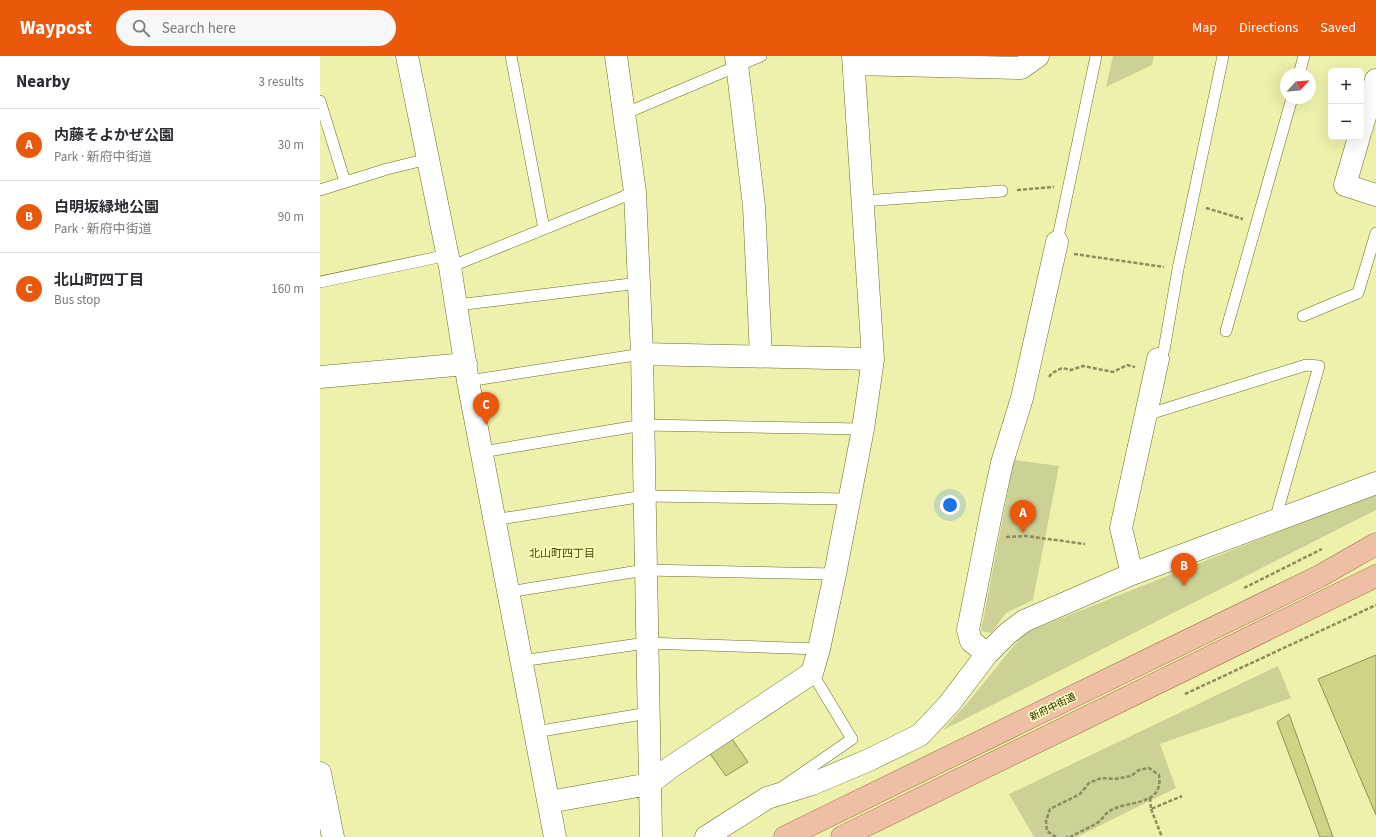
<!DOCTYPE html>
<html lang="en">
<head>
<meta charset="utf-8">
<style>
	:root { --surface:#fff; --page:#f7f7f7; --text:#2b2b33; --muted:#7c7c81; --line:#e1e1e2; --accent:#ea580c }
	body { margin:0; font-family:"Source Sans 3","Noto Sans JP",sans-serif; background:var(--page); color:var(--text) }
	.controls { position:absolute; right:12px; top:12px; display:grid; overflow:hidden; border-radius:6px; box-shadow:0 4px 16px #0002 }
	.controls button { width:36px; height:36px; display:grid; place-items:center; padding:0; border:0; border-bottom:1px solid var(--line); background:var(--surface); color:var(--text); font:20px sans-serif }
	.compass { position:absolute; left:960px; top:12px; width:36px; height:36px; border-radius:50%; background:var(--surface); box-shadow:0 4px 16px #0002; rotate:64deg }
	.you { position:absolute; left:630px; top:449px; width:14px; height:14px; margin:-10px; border:3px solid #fff; border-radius:50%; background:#1a73e8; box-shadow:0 0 0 6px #1a73e833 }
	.badge { display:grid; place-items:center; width:26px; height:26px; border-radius:50%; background:var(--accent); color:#fff; font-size:13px; font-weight:700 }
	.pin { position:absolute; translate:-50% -33px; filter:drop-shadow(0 1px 2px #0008) }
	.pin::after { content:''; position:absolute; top:21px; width:14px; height:12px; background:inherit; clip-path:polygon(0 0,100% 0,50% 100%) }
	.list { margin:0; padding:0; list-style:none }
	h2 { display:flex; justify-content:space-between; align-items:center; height:52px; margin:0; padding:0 16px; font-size:17px }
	h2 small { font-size:13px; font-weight:400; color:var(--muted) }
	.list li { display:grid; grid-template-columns:26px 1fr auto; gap:12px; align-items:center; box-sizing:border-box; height:72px; padding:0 16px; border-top:1px solid var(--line) }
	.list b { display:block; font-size:15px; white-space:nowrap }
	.list p { margin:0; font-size:13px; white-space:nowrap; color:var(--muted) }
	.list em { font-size:13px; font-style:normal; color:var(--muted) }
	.icon { flex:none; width:22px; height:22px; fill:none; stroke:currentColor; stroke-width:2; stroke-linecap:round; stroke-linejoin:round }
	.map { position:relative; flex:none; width:1056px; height:781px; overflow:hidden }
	header { display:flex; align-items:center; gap:24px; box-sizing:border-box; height:56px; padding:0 20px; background:var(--accent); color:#fff }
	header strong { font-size:19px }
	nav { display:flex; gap:22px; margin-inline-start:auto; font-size:14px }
	.search { width:280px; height:36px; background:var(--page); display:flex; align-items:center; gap:10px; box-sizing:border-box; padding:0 14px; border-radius:22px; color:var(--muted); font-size:15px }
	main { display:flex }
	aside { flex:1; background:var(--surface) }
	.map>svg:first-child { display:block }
</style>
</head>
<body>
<header>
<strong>Waypost</strong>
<div class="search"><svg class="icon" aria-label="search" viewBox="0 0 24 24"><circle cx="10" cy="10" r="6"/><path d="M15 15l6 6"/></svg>Search here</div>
<nav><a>Map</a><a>Directions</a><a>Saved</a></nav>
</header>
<main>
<aside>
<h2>Nearby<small>3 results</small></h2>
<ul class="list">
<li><span class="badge">A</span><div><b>内藤そよかぜ公園</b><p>Park · 新府中街道</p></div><em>30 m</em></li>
<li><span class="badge">B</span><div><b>白明坂緑地公園</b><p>Park · 新府中街道</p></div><em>90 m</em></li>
<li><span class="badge">C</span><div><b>北山町四丁目</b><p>Bus stop</p></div><em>160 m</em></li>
</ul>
</aside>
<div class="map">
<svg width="1056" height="781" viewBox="0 0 1056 781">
	<rect width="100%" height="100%" fill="#eef1ab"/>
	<path fill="#cdd196" d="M793,0H834L832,9L786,31Z
		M694,404L739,410L713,544L686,557L671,577L661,575Z
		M1056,437V454L623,674L649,645L704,577Z
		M958,610L971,642L840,688L856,732L757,781H714L689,738Z"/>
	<path fill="#cfd385" stroke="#909350" d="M1056,599V759L998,623Z
		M969,658L1013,781H1000L957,666Z
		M410,680L428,706L406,720L388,695Z"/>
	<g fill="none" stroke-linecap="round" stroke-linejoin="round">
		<g stroke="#6b6d29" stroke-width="12">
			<path id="lane" d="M191,0L224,173
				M979,18L984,0
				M0,45L25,126
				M304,58L441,0
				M0,134L67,113L108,103
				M543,145L682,135
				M737,186L776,0
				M130,211L315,136
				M0,226L128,199
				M137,249L319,227
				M983,260L1038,237L1056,177
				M906,275L972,42
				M838,303L844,294L858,213L903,0
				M148,325L322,298
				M826,359L986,309L999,310L955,464
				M162,396L323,369L543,373
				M174,464L324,440L529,443
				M188,536L325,514L515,518
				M201,605L326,587L499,593
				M215,676L328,657
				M464,730L532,683L492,617"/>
		</g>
		<g stroke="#6b6d29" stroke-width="23">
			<path id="street" d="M87,0L130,211L148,325L235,781
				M296,0L315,136L322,298L331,781
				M416,0L434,150L441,300
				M534,8L701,12L718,0
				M1041,74L1056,24
				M1039,81L1025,129L1056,139
				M322,298L553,303
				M0,321L146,308
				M812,518L801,472L838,303
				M667,598L651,585L648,574L673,448L682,407L702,342L737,186
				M0,717L13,781
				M229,746L329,728L351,711L492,617L499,593L515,518L543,373L553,303L533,0
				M386,781L447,742L492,728L549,704L600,679L629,648L667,598L688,577L704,565L812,518L1056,427"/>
		</g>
		<g stroke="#9f6d46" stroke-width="23">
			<path id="primary" d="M465,781L1000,520L1056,488
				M522,781L1056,520"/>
		</g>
		<path stroke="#8c8d5b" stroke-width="2.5" stroke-dasharray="4 2" stroke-linecap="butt" d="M697,134L734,131
			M886,152L923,163
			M754,198L844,211
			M729,321L732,317L742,312L751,314L763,310L793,316L807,309L815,311
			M686,481L706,480L765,488
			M924,532L1002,493
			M865,638L1056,549
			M830,742L831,753L862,740
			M831,753L842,781
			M736,781L727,775L726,765L730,753L760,738L769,727L781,722L795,723L811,720L819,714L829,712L839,719C844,752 806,743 788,756C784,759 782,764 777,767C769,772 759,776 750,781H746"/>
		<use href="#lane" stroke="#fff" stroke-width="11"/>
		<use href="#street" stroke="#fff" stroke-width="22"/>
		<use href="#primary" stroke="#eebfa4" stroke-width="22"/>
	</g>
	<g text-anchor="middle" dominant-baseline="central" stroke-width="3" stroke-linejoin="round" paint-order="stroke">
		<g font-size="10" fill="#222206" stroke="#fbffb8">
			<text transform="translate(733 651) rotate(-26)">新府中街道</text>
		</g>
		<g font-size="11" fill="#464712" stroke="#fbffb8">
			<text x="242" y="497">北山町四丁目</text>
		</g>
	</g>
</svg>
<div class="controls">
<button>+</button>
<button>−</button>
</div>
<svg class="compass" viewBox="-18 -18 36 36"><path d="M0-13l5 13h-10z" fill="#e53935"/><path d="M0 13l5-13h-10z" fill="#7c7c81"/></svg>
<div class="you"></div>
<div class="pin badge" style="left:703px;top:477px">A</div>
<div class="pin badge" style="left:864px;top:530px">B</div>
<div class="pin badge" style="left:166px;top:369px">C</div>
</div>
</main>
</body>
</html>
